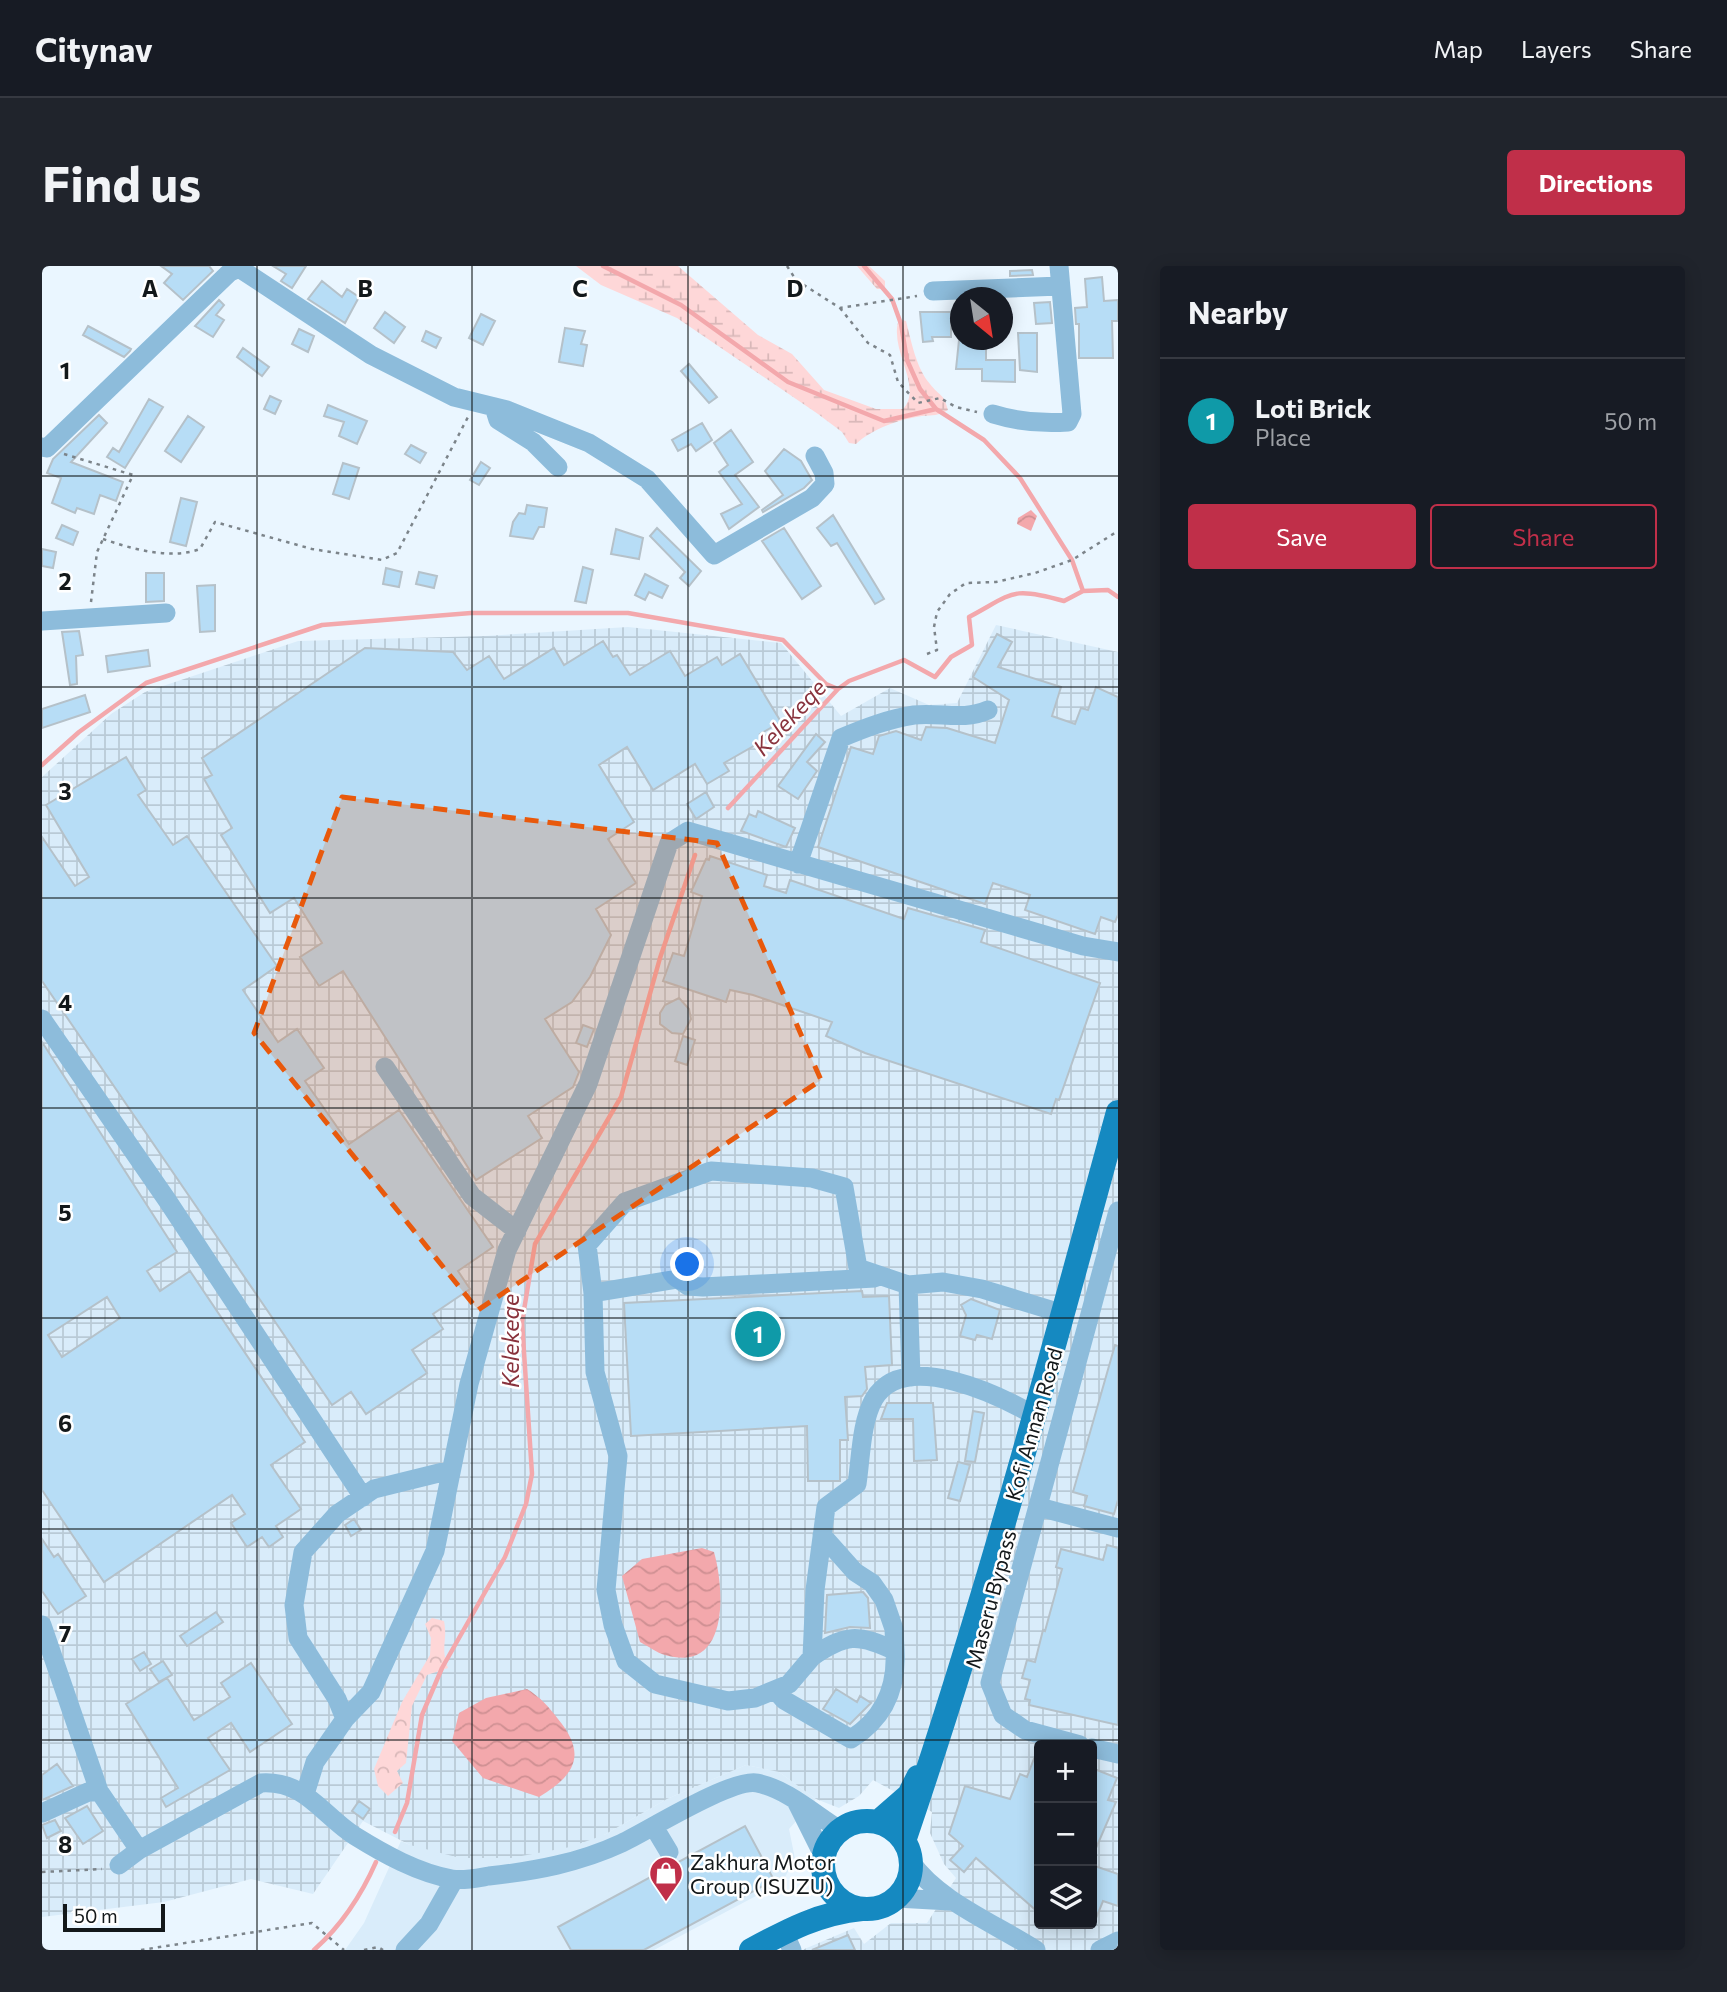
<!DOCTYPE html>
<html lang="en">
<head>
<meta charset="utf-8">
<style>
	:root { --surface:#171b24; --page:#20242c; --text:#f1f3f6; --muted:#9ea1a6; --line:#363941; --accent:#c02f49 }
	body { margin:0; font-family:Commissioner,sans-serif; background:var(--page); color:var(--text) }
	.controls { position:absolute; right:21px; bottom:21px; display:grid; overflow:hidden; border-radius:7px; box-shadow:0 4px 18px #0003 }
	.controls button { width:63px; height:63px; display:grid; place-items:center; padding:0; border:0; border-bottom:2px solid var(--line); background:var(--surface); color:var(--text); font:35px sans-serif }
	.compass { position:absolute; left:908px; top:21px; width:63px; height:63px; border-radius:50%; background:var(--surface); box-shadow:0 4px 18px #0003; rotate:150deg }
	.scale { position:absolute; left:21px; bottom:18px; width:102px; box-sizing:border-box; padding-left:7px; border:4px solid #13181a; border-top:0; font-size:19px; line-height:24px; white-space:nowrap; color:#13181a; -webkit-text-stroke:5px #fff; paint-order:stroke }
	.you { position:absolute; left:646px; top:999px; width:24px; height:24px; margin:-18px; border:5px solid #fff; border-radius:50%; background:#1a73e8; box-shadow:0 0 0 10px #1a73e833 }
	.badge { display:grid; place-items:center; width:46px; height:46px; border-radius:50%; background:var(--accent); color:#fff; font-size:23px; font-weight:700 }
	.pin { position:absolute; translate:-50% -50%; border:4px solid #fff; box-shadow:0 2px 7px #0006 }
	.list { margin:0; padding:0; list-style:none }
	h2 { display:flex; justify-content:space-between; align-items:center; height:91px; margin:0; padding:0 28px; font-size:30px }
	h2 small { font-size:23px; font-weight:400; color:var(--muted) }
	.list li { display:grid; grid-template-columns:46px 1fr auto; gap:21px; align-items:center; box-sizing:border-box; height:126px; padding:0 28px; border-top:2px solid var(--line) }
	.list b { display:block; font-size:26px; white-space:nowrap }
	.list p { margin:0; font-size:23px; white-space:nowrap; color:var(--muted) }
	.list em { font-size:23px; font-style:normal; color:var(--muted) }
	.actions { display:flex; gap:14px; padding:21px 28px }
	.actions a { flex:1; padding:16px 0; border:2px solid var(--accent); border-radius:7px; text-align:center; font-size:24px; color:var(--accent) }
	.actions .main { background:var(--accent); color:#fff }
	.icon { flex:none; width:38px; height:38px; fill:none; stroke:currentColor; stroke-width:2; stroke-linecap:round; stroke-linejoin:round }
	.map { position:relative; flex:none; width:1076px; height:1684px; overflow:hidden; border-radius:7px }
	header { display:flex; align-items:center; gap:42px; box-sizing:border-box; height:98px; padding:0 35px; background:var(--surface); border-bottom:2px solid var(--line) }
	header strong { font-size:33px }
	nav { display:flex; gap:38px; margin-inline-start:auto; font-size:24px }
	.intro { display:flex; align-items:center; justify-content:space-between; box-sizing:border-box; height:168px; padding:0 42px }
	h1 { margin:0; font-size:49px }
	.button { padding:18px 32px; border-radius:7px; background:var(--accent); color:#fff; font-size:24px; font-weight:700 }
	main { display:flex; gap:42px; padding:0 42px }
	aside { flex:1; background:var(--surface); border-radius:7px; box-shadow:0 4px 18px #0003 }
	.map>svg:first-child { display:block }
</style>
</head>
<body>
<header>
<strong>Citynav</strong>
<nav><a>Map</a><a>Layers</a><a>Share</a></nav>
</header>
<div class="intro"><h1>Find us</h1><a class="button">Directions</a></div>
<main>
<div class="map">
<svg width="1076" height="1684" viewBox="0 0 1076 1684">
	<defs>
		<pattern id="industrial-grid" width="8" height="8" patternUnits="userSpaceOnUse" patternTransform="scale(1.75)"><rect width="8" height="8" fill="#d9ecfa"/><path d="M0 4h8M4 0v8" fill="none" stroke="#b9cad6"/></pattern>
		<pattern id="forest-crowns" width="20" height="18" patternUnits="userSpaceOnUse" patternTransform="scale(1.75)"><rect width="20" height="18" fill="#fed7d8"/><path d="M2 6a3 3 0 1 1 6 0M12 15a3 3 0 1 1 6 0" fill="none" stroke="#d9b8b9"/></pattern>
		<pattern id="wetland-marsh" width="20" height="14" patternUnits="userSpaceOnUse" patternTransform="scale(1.75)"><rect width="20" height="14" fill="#fed7d8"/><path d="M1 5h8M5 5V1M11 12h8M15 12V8" fill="none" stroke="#d9b8b9"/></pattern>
		<pattern id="water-waves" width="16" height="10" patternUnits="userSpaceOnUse" patternTransform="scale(1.75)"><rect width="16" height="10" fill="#f3a8ac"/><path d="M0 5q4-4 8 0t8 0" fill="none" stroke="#cf9093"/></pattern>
	</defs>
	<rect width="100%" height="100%" fill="#eaf6ff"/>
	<path fill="#d9ecfa" d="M704,1499L737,1506L774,1533L747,1563L753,1593L743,1611L733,1620L612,1684H303L322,1657L359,1575L368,1579L562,1569L625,1533Z"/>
	<path fill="url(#industrial-grid)" fill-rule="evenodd" d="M954,359L1076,386V1684H760L812,1662L822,1678L849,1657H885L914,1612L902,1598L888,1567L890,1546L831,1514L817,1530L797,1542L774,1533L737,1506L704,1499L625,1533L562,1569L528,1581L469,1592H418L368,1579L321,1555L271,1628L209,1613L122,1636L0,1651V511L69,448L103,426L256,375L443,370L586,361L739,377L799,450L848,422L887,439L915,437ZM997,1479H1050V1658H997Z"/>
	<path fill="url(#forest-crowns)" d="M390,1352L402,1355C406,1375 398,1380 406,1402L385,1409L370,1440L364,1497L355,1505L361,1517L346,1530L336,1520L332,1503L360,1436L388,1389L389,1372L383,1358Z"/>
	<path fill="url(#wetland-marsh)" d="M534,0H636L716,69L750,88L782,124L834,143H861C882,120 846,84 857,53L864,55C869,74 874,102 888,118C898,131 901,126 906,144C896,150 891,149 880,150C858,153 830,163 814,178L807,177L800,166L776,148L635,52L559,19Z
		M815,0H827L843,15V23H835Z"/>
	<path fill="url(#water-waves)" d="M989,244L995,250L989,265L975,258L976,252Z
		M660,1282L672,1286C683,1325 687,1408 623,1389C615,1387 606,1380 598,1376L580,1310L600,1293Z
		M485,1423C498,1431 507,1441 516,1453C545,1488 534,1509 497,1531L441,1512L410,1475L417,1447L444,1432Z"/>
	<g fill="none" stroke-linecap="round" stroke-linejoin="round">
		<path stroke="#f3a8ac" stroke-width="4.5" d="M561,0L639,39L746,116L842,155L894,143
			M822,0L850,33L859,58L865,94L878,123L894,143L942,174L978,212L1030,294L1041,325
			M0,499L37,466L104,417L280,359L429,347H586L741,374L784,418L796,423
			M686,542L796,423L807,415L862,394L893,411L909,391L930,379L927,351C972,327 969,320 1022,335L1041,325L1066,324L1076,331
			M353,1566L365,1537L380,1449L400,1402L463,1291L484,1238L490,1208L480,1056L493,978L579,831L618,692L653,589
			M272,1684C300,1659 319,1630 334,1596"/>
	</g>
	<path fill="#b7ddf6" stroke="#b5c1c9" stroke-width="2" fill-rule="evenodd" d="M119,0H167L171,5L141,34L122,17L130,8Z
		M231,0H264L250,22L239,15L244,8Z
		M990,4L991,9L968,10V5Z
		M1060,11L1062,35L1076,34V55H1070L1071,92H1037V58H1034L1033,42L1045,41L1043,13Z
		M280,15L300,31L305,23L317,31L303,57L266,33Z
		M177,34L182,39L174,49L182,54L171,71L153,60Z
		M1008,36L1010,57L994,58L992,37Z
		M343,46L363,61L352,77L332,62Z
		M878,46H909V71H890L891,75L881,76Z
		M439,48L453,55L441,79L427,72Z
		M46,60L89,83L88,85L82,91L41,69Z
		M523,62L543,65L539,78L545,79L541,100L517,96Z
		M257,63L272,70L266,86L250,78Z
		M384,65L399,72L394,82L380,75Z
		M976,67H995V106L978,104Z
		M917,74H944V94H973V116L940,115V103H914Z
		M201,82L227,101L220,110L195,91Z
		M647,98L675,131L667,137L639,105Z
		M228,130L239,135L233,148L222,143Z
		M107,133L121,141L83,202L65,191L71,182L77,186Z
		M286,139L325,155L315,178L297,170L302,156L282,150Z
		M57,149L65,157L29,196L81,216L74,235L58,229L52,248L35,242L33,247L10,237L19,212L5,207L11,193Z
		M146,150L162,161L139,196L123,185Z
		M660,157L670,174L654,185L649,178L636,185L630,174Z
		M689,164L711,196L693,209L717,241L687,263L679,248L700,238L677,206L686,199L672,177Z
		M369,179L384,187L378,197L363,188Z
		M742,183L759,195L770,214L762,222L721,246L720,244L741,229L723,205Z
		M439,196L448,202L437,219L428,214Z
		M301,197L317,202L307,233L291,228Z
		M139,232L155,236L144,280L128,276Z
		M485,239L505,242L502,261H497L491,273L468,270L471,256L477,247L483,248Z
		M791,249L842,333L833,338L795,277L789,280L775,262Z
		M20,259L36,266L31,279L14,272Z
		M615,262L659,305L647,320L638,312L643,306L608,270Z
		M742,262L779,320L760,333L720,275Z
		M574,263L601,272L597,293L569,288Z
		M0,283L14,286L11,302L0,300Z
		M541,301L551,304L544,337L533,335Z
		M344,302L360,306L357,321L341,318Z
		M377,306L395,310L392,322L374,318Z
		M104,307H122V335L104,336Z
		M603,308L626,320L620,332L607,326L603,334L593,329Z
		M173,319V365L158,366L155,320Z
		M37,365L41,389L34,390L35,418L28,419L20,366Z
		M955,368L970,376L956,401L1019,421L1010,450L1033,458L1039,442L1046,444L1054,421L1076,431V649L1073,656L1059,651L1053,668L983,644L988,629L951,617L943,638L776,581L809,481L831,488L837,470L854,465L879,474L884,461L905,462L953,477L967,434L931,411Z
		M561,375L571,391L575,389L588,409L628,385L643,410L675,391L680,399L698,388L739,456L718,468L722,474L682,497L687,505L665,518L653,498L611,524L585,481L557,499L592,556L566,573L594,617L554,643L569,669L548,711L530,736L503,753L537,806L531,821L486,850L500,872L434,914L301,705L277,720L258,691L280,677L252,632L228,647L179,569L190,562L162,513L170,509L160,492L323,382L411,386L425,404L447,390L462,413L512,382L522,399Z
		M106,384L108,400L66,406L64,390Z
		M43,429L48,446L0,462V443Z
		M774,468L783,476L765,496L775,505L756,533L736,520Z
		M84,491L104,524L96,529L131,579L145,570L235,700L201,724L236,776L255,763L282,802L263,815L307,878L357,844L451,981L416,1005L428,1023L391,1048L401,1063L370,1084L385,1107L324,1148L309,1126L290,1139L0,715V571L33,620L47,611L4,539Z
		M664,526L672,541L654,553L645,538Z
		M716,545L753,562L744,581L699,565L707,548L714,551Z
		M668,590L725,609L722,620L744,627L748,614L862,653L866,642L943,664L939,676L1058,717L1017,834L1014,833L1009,848L823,787L784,770L790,756L711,729L688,724L684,736L621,715L631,687L642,690L660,630L649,626L664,593L667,594Z
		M637,732L647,743L649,753L641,768L630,767L618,758V747L623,739Z
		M541,759L552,763L545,781L534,777Z
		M641,770L653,774L645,799L633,795Z
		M0,776L135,986L105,1005L118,1025L148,1005L263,1176L229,1199L259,1243L234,1260L241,1271L227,1281L220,1271L205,1281L189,1257L203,1248L190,1229L62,1316L0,1224ZM65,1031L78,1052L20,1091L6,1069Z
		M820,1025L821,1031L847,1030L850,1099L823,1101L825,1123L820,1130L803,1131L806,1174H798V1215H766L765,1160L589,1170L582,1037Z
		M929,1033L958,1044L950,1073L935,1069L933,1074L918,1070L924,1049L919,1039Z
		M1073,1079L1076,1080V1234L1072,1248L1042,1240L1045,1230L1031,1226Z
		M845,1137H891L895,1194L872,1195L871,1153H839Z
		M931,1145L942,1147L933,1196L923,1195Z
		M916,1196L928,1199L918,1235L906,1232Z
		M312,1253L319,1264L309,1270L303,1259Z
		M0,1273L12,1291L16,1288L44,1330L16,1348L0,1325Z
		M1065,1279L1076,1282V1459L987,1439L988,1434L983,1433L988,1414L980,1412L985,1394L993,1396L1001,1364L1003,1365L1020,1303L1014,1301L1019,1283L1061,1294Z
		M821,1326L826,1332L828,1362L808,1361L783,1367L785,1329Z
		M174,1346L181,1356L145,1380L138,1370Z
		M102,1386L109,1398L98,1405L90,1393Z
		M121,1395L130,1409L117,1416L108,1403Z
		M209,1397L250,1458L208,1486L189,1457L166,1472L188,1504L124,1541L119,1532L136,1522L84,1438L125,1412L152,1454L188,1431L179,1417Z
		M794,1423L815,1436L818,1430L829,1437L808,1458L781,1443Z
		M996,1482H997V1647L934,1592L922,1606L908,1594L921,1580L907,1568L923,1520L968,1533L978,1508L985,1511Z
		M15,1498L31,1520L0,1534V1509Z
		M1050,1502L1075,1512L1066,1534L1074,1536L1051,1589Z
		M317,1535L328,1543L321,1553L310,1545Z
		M45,1540L61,1565L41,1578L23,1552Z
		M13,1554L19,1565L5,1572L0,1559Z
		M703,1560L732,1614L602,1684H529L516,1661Z
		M1050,1599L1076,1608V1640L1061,1635L1050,1662Z
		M806,1669L813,1684H770Z"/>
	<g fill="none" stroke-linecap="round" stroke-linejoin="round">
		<path stroke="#7c848a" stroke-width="2.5" stroke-dasharray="3.5 5" stroke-linecap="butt" d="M745,0L754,14L798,42L875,30
			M798,42L826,77L848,89L856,116L876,137L898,132L914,141L935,146
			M22,188L91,209L55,286L49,336
			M61,273C90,283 129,294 158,283L173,256L270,283L340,294L355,287L426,151
			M885,388L895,384L892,361L895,346L908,328L924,317L954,316L993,307L1030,294L1076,265
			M0,1606L60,1603
			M99,1684L270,1657L302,1684
			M322,1684L336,1681L341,1684"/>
		<path stroke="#8dbcdb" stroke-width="19" d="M891,25L1018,20
			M452,141L456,154L491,176L516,201
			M951,148C977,156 999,158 1026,156L1030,148L1017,0
			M0,181L5,182L188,6L197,2L329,89L412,131L465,144L547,177L605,213L672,289L770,232L783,218L782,207L773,190
			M0,355L124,347
			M756,598L799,472C823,462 846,453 872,449C898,446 921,455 946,444
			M0,753L125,934L321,1231
			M343,801L430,930L475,965
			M866,1019L869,1111
			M551,1027L636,1013L646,1020L661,1021L833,1012
			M995,1151C959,1130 862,1082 832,1133C819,1156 819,1191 815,1218L784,1241L773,1324L770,1391L747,1418L713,1432L686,1435L613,1418L584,1395L571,1359L564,1324L576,1190L553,1106L551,1027L545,979L583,936L669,905L770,912L802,921L816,1002L866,1019L901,1016L940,1023L1022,1048
			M997,1241L1076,1262
			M780,1269L813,1306L830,1317L842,1334L852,1363L853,1385
			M0,1359L57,1525L97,1584
			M733,1424L742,1434L809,1473C841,1453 855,1423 853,1385C816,1367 803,1368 770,1391
			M303,1453L295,1433L256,1372L252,1339L261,1286L295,1248L332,1223L409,1204
			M1038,1479L983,1464L961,1449L948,1417L1076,945
			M1050,1482L1076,1488
			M263,1528L273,1496L303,1453L329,1426L393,1285L427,1118L465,984L546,818L627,577L646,565L1041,680L1076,686
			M755,1537L781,1589
			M0,1547L46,1526L57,1525
			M612,1561L627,1586
			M869,1596C896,1635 954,1658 994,1684
			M77,1599L97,1584L219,1517C263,1514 280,1549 313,1570C342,1588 376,1607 410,1613C421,1615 435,1612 447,1610C493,1605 537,1597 580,1577C607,1564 690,1512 715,1517C745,1523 772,1548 798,1564
			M854,1632L908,1635
			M742,1666L750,1684
			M363,1684L387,1658L412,1614
			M1058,1684L1076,1675"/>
		<path stroke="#1589c1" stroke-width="24" d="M781 1599a44 44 0 1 1 88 0a44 44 0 1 1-88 0Z
			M836,1556L867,1529L876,1511
			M862,1575C944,1335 1009,1091 1076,846
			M709,1684C746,1664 778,1647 820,1643"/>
	</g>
	<path fill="#e8590c" fill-opacity="0.2" stroke="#e8590c" stroke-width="5" stroke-dasharray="14 9" stroke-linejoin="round" d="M300,531L675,577L779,814L436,1044L212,767Z"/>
	<path fill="none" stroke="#13181a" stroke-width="2" stroke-opacity="0.55" d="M215,0V1684M430,0V1684M646,0V1684M861,0V1684M0,210H1076M0,421H1076M0,632H1076M0,842H1076M0,1052H1076M0,1263H1076M0,1474H1076"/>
	<defs>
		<g id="shop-pin" transform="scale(1.75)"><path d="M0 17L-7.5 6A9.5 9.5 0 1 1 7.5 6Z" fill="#c02f49" stroke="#fff"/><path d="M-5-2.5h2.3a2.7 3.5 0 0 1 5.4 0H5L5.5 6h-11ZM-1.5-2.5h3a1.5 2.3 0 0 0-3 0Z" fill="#fff"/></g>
	</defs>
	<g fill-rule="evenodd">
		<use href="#shop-pin" x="624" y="1607"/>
	</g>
	<g text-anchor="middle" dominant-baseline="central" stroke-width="5" stroke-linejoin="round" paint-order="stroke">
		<g font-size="21" fill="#13181a" stroke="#fff">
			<text transform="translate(991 1158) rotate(-74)">Kofi Annan Road</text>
			<text transform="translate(948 1333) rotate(-75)">Maseru Bypass</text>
		</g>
		<g font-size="21" fill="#13181a" stroke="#fff" text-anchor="start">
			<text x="648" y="1595">Zakhura Motor<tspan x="648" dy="24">Group (ISUZU)</tspan></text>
		</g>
		<g font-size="23" font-style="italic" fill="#89333d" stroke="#fff">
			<text transform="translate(747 451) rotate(-47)">Kelekeqe</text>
			<text transform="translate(468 1075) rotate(-90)">Kelekeqe</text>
		</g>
	</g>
	<g font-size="23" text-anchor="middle" font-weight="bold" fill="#13181a" stroke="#fff" stroke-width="5" stroke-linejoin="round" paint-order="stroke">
		<text x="108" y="31">A</text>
		<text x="323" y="31">B</text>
		<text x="538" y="31">C</text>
		<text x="753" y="31">D</text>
		<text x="23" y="113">1</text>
		<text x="23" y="324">2</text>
		<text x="23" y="534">3</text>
		<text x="23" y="745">4</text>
		<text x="23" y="955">5</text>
		<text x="23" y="1166">6</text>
		<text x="23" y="1376">7</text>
		<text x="23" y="1587">8</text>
	</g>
</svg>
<div class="controls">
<button>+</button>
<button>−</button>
<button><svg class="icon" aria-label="layers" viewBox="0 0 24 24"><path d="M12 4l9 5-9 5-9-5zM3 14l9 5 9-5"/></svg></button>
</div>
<svg class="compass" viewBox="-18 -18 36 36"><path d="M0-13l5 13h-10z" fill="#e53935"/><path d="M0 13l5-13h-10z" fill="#9ea1a6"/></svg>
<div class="scale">50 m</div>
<div class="you"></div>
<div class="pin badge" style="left:716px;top:1068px;background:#0f9aa8">1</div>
</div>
<aside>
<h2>Nearby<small></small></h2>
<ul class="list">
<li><span class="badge" style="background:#0f9aa8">1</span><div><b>Loti Brick</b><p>Place</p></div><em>50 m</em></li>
</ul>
<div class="actions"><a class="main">Save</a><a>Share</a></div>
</aside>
</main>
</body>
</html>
